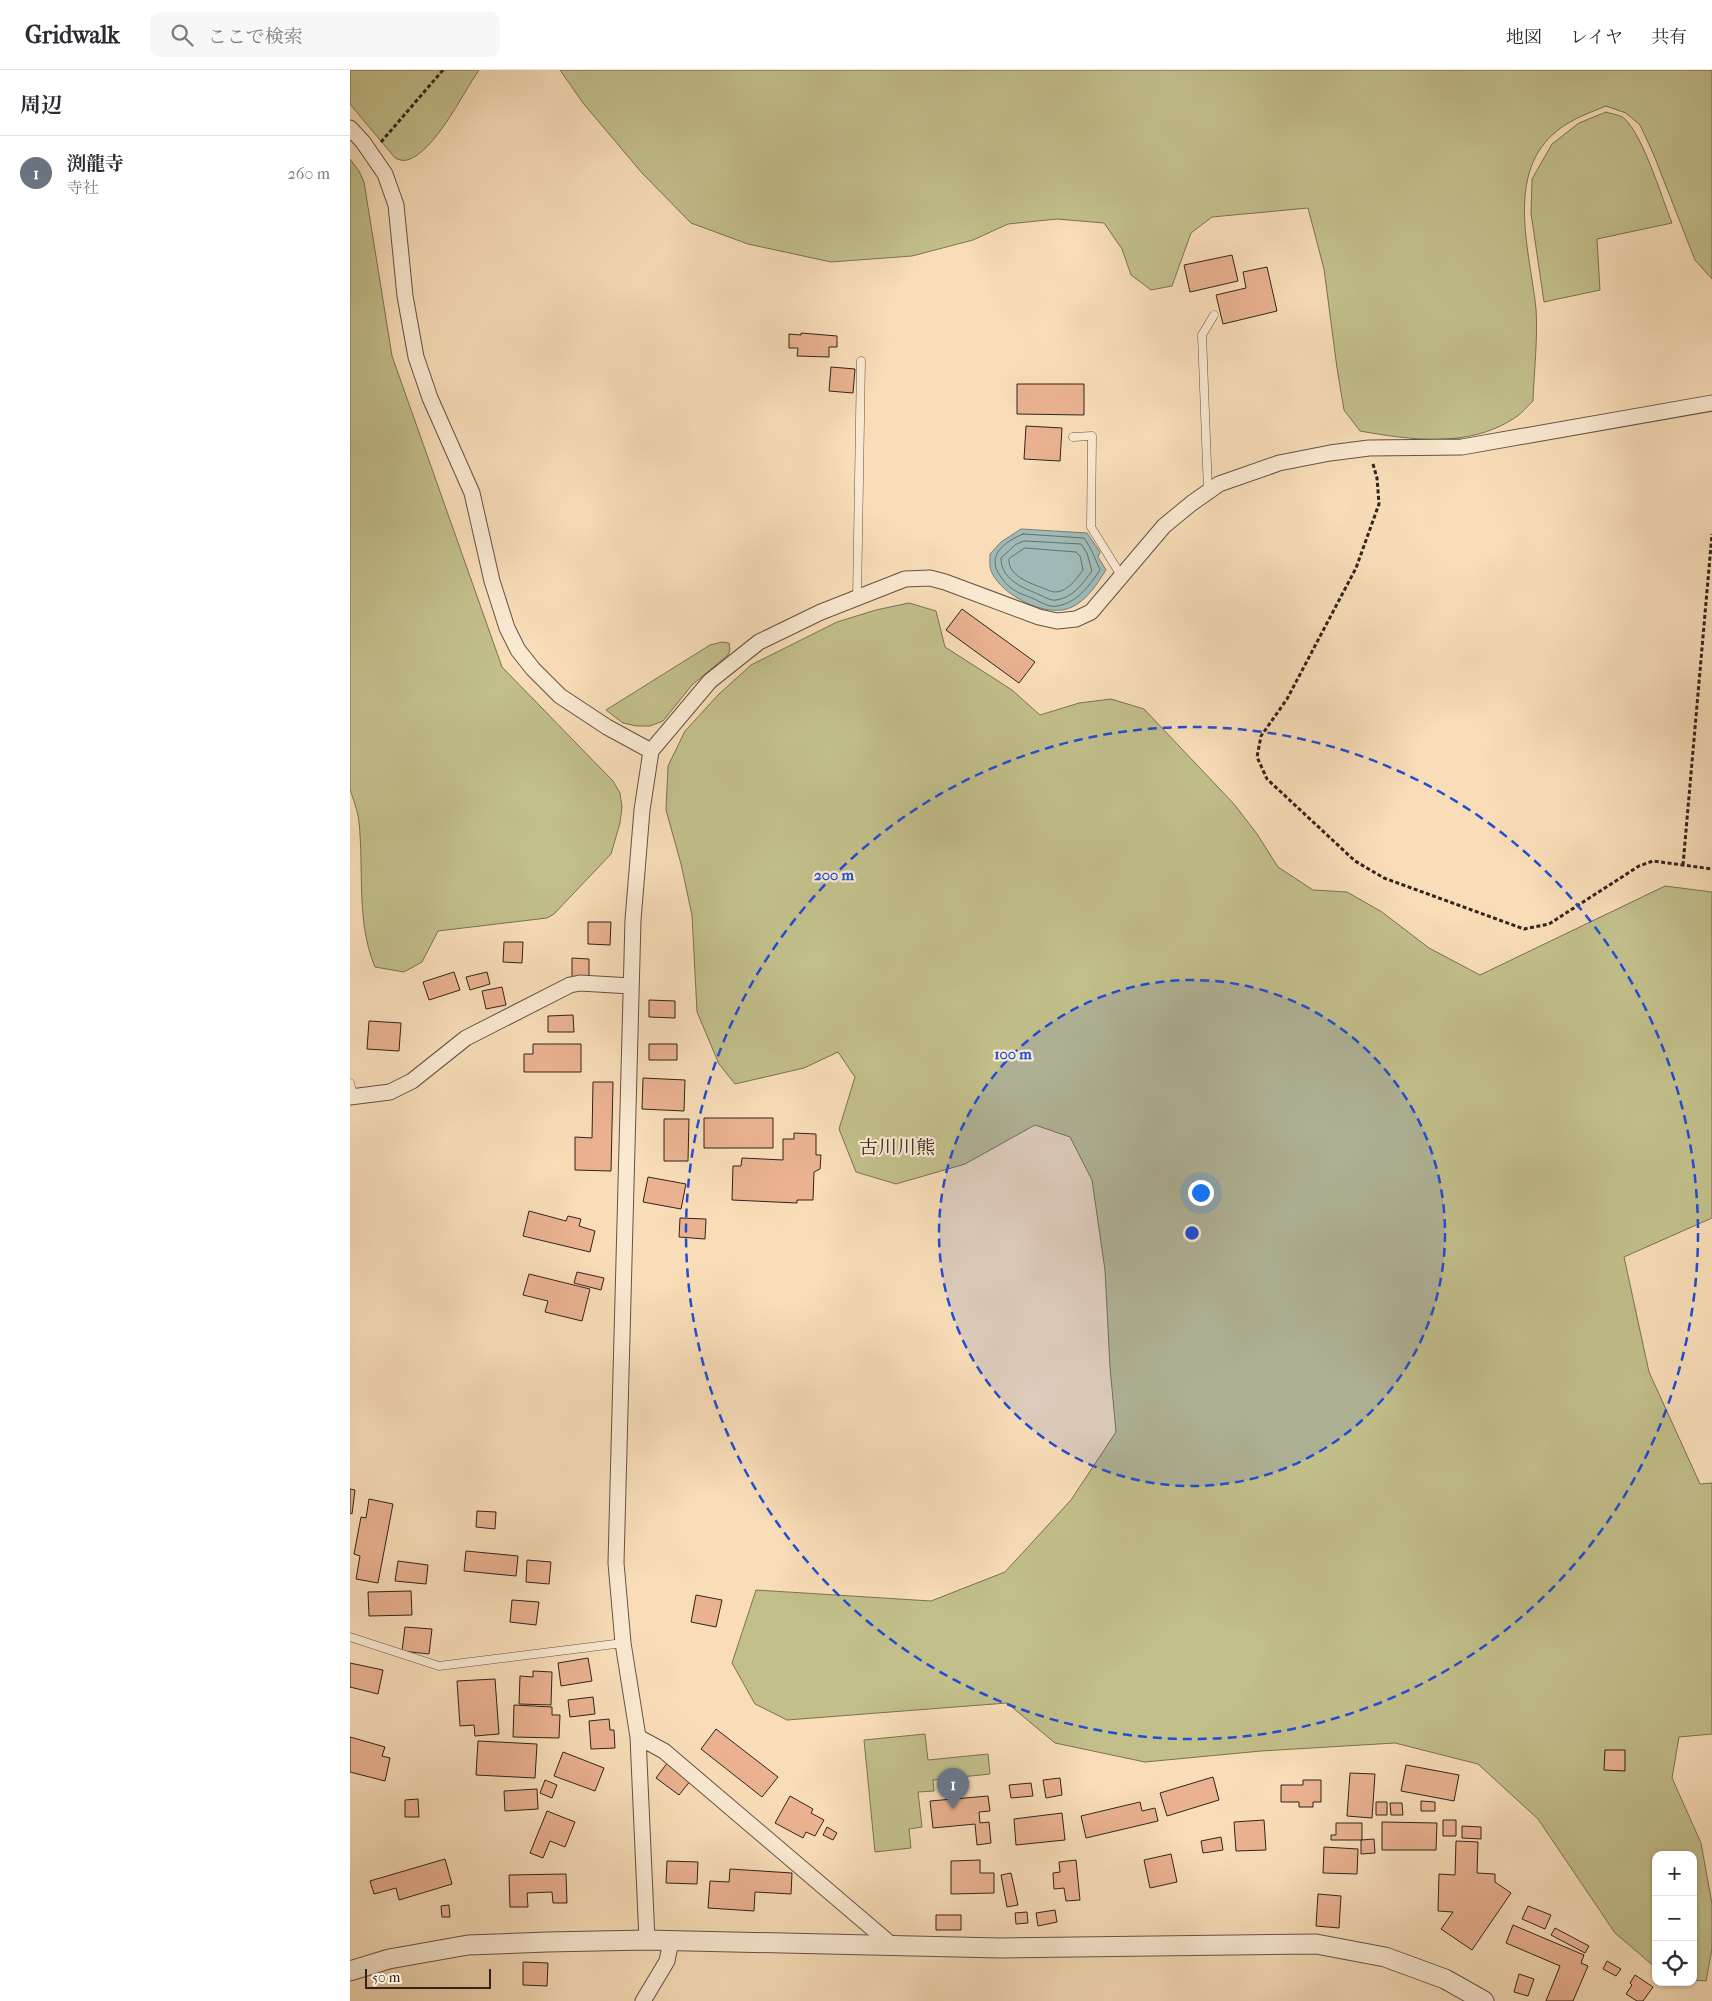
<!DOCTYPE html>
<html lang="ja">
<head>
<meta charset="utf-8">
<style>
	:root { --surface:#fff; --page:#f7f7f7; --text:#2b2b33; --muted:#7c7c81; --line:#e1e1e2; --accent:#d93025 }
	body { margin:0; font-family:"IM FELL French Canon","Noto Serif JP",serif; background:var(--page); color:var(--text) }
	.controls { position:absolute; right:15px; bottom:15px; display:grid; overflow:hidden; border-radius:10px; box-shadow:0 1px 4px #0004 }
	.controls button { width:45px; height:45px; display:grid; place-items:center; padding:0; border:0; border-bottom:1px solid var(--line); background:var(--surface); color:var(--text); font:25px sans-serif }
	.scale { position:absolute; left:15px; bottom:12px; width:126px; box-sizing:border-box; padding-left:5px; border:2px solid #32231d; border-top:0; font-size:14px; line-height:18px; white-space:nowrap; color:#32231d; -webkit-text-stroke:4px #fae9d1; paint-order:stroke }
	.you { position:absolute; left:850px; top:1122px; width:18px; height:18px; margin:-12px; border:4px solid #fff; border-radius:50%; background:#1a73e8; box-shadow:0 0 0 8px #1a73e833 }
	.badge { display:grid; place-items:center; width:32px; height:32px; border-radius:50%; background:var(--accent); color:#fff; font-size:16px; font-weight:700 }
	.pin { position:absolute; translate:-50% -41px; filter:drop-shadow(0 1px 2px #0008) }
	.pin::after { content:''; position:absolute; top:26px; width:18px; height:15px; background:inherit; clip-path:polygon(0 0,100% 0,50% 100%) }
	.list { margin:0; padding:0; list-style:none }
	h2 { display:flex; justify-content:space-between; align-items:center; height:65px; margin:0; padding:0 20px; font-size:21px }
	h2 small { font-size:16px; font-weight:400; color:var(--muted) }
	.list li { display:grid; grid-template-columns:32px 1fr auto; gap:15px; align-items:center; box-sizing:border-box; height:75px; padding:0 20px; border-top:1px solid var(--line) }
	.list b { display:block; font-size:19px; white-space:nowrap }
	.list p { margin:0; font-size:16px; white-space:nowrap; color:var(--muted) }
	.list em { font-size:16px; font-style:normal; color:var(--muted) }
	.icon { flex:none; width:28px; height:28px; fill:none; stroke:currentColor; stroke-width:2; stroke-linecap:round; stroke-linejoin:round }
	.map { position:relative; flex:none; width:1362px; height:1931px; overflow:hidden }
	header { display:flex; align-items:center; gap:30px; box-sizing:border-box; height:70px; padding:0 25px; background:var(--surface); border-bottom:1px solid var(--line) }
	header strong { font-size:24px }
	nav { display:flex; gap:28px; margin-inline-start:auto; font-size:18px }
	.search { width:350px; height:45px; background:var(--page); display:flex; align-items:center; gap:12px; box-sizing:border-box; padding:0 18px; border-radius:10px; color:var(--muted); font-size:19px }
	main { display:flex }
	aside { flex:1; background:var(--surface) }
	.map>svg:first-child { display:block }
</style>
</head>
<body>
<header>
<strong>Gridwalk</strong>
<div class="search"><svg class="icon" aria-label="search" viewBox="0 0 24 24"><circle cx="10" cy="10" r="6"/><path d="M15 15l6 6"/></svg>ここで検索</div>
<nav><a>地図</a><a>レイヤ</a><a>共有</a></nav>
</header>
<main>
<aside>
<h2>周辺<small></small></h2>
<ul class="list">
<li><span class="badge" style="background:#6b7280">1</span><div><b>渕龍寺</b><p>寺社</p></div><em>260 m</em></li>
</ul>
</aside>
<div class="map">
<svg width="1362" height="1931" viewBox="0 0 1362 1931">
	<rect width="100%" height="100%" fill="#f8ddb8"/>
	<filter id="stains"><feTurbulence type="fractalNoise" baseFrequency=".004" numOctaves="4"/><feColorMatrix values="0 0 0 0 .2 0 0 0 0 .09 0 0 0 0 .02 0 0 0 .5 -.17"/></filter>
	<radialGradient id="worn" r=".72"><stop offset=".6" stop-color="#630" stop-opacity="0"/><stop offset="1" stop-color="#630" stop-opacity=".3"/></radialGradient>
	<path fill="#c2bf8b" stroke="#7a7154" d="M0,0H129C113,23 84,83 57,90C53,91 49,90 45,88L0,34Z
		M210,0H1362V209L1345,190L1303,83L1290,55L1276,43L1256,36C1239,43 1222,49 1208,60C1154,102 1180,181 1186,239C1188,267 1184,302 1183,331C1177,337 1170,345 1163,349C1118,378 1060,370 1010,361L994,340L987,298L974,199L958,138L862,147L841,163L822,216L801,220L781,205L772,179L754,153L707,149L658,154L623,170L562,186L481,192L398,174L341,153L292,103L233,33Z
		M1256,42C1262,44 1271,45 1275,49C1294,68 1311,126 1322,153L1247,169L1250,220L1194,232L1181,143L1182,109L1202,74L1229,53Z
		M0,89L9,101L14,112L42,286L152,597L263,711L270,723L272,737L270,753L261,784L204,844L197,848L88,861L72,892L54,902L25,897C6,852 14,800 9,752C8,741 3,729 0,719Z
		M559,533L586,541L595,577L662,620L690,645L729,633L761,629L794,639L884,734L907,764L928,797L963,820L997,822L1032,842L1079,878L1130,905L1315,816L1362,822V1148L1274,1187L1299,1302L1350,1414L1362,1413V1664L1329,1667L1322,1708L1351,1773L1362,1834V1879L1356,1911L1343,1910V1785H1306V1898L1265,1863L1188,1749L1128,1694L1045,1673L911,1681L795,1692L705,1673L657,1633L437,1650L405,1634L382,1593L406,1520L581,1531L655,1502L721,1430L766,1362L760,1297L755,1200L742,1110L720,1067L685,1055L615,1094L546,1114L506,1102L489,1059L505,1007L488,982L454,998L385,1014L369,994L347,942L342,845L331,794L316,740L318,696L335,661L368,625L401,595L487,552L526,540Z
		M372,572L379,573L380,580L378,585L342,615L313,651L300,656H287L273,653L256,640L360,575Z
		M575,1664L578,1690L638,1684L640,1704L583,1710L584,1721L568,1722L572,1757L559,1759L561,1778L525,1782L514,1670Z"/>
	<path fill="#9fbab6" stroke="#737e79" d="M671,459L737,463L750,482L748,487L756,500C747,514 738,529 722,537C698,549 653,526 642,503C639,497 640,491 640,484L651,472Z"/>
	<g fill="none" stroke-linecap="round" stroke-linejoin="round">
		<path stroke="#686e6a" stroke-width="1" d="M673,464L734,468C742,479 745,489 750,500C739,516 727,533 707,536C699,538 689,531 682,528C675,525 667,523 661,518C657,515 654,511 651,507C635,486 654,472 673,464Z
			M674,471L731,474L737,483L742,501C733,513 723,528 706,530C700,531 693,526 688,524C671,517 651,509 651,488L665,475Z
			M675,478L726,482L730,486L733,500C726,510 714,526 700,521C687,515 657,508 659,489Z"/>
	</g>
	<path fill="#eab291" stroke="#32231d" d="M882,185L888,211L840,222L834,195Z
		M917,197L927,241L873,254L866,225L896,218L893,202Z
		M451,263L487,266V277H479V287L447,286L448,278H439V264L451,265Z
		M481,297L505,299L503,323L479,321Z
		M667,314H734V345L667,344Z
		M676,356L712,358L710,391L674,389Z
		M612,539L685,592L669,613L596,560Z
		M238,852H261L260,875L238,874Z
		M154,872H173L172,893L153,892Z
		M222,888L239,889V908L222,907Z
		M104,902L110,920L79,930L73,912Z
		M137,902L140,914L120,920L116,907Z
		M152,917L156,935L136,939L132,921Z
		M299,930L325,931V948L299,947Z
		M223,945L224,962H198V946Z
		M19,951L51,953L49,981L17,979Z
		M183,974H231V1002H174V984H183Z
		M299,974H327V990H299Z
		M293,1008L335,1010L334,1041L292,1039Z
		M243,1012H263L261,1101L225,1100V1067L242,1068Z
		M354,1048H423V1078H354Z
		M314,1049H339L338,1091H314Z
		M444,1063L466,1064V1085H471L470,1099L464,1102L463,1130H447V1133L382,1130L383,1096H391L392,1088L433,1090V1069H444Z
		M298,1107L336,1114L331,1139L293,1132Z
		M179,1141L216,1151L218,1146L231,1149L229,1156L245,1161L240,1182L173,1166Z
		M330,1148L356,1149L355,1169L329,1167Z
		M227,1202L254,1208L251,1220L224,1213Z
		M179,1204L240,1219L232,1251L195,1242L198,1231L173,1225Z
		M0,1419L5,1420L2,1444L0,1443Z
		M19,1429L43,1434L28,1513L6,1509L10,1486L4,1484L11,1447L16,1448Z
		M127,1441L146,1442L145,1459L126,1457Z
		M116,1481L168,1486L166,1506L114,1501Z
		M177,1490L201,1492L199,1514L176,1512Z
		M48,1491L78,1495L76,1514L45,1511Z
		M61,1521L62,1545L19,1546L18,1522Z
		M346,1525L372,1530L366,1557L341,1552Z
		M162,1530L189,1532L186,1555L160,1552Z
		M55,1557L82,1559L79,1584L52,1581Z
		M238,1588L242,1611L211,1616L208,1593Z
		M0,1593L33,1600L28,1624L0,1617Z
		M183,1601L202,1602L201,1635L169,1634L170,1606L183,1607Z
		M145,1609L149,1664L125,1666L124,1655L110,1656L107,1611Z
		M243,1627L245,1644L220,1647L218,1630Z
		M164,1635L202,1637V1645H210L209,1668L163,1667Z
		M259,1649L260,1660H264L265,1678L241,1679L239,1651Z
		M366,1659L428,1707L412,1727L351,1679Z
		M0,1667L35,1677L32,1686L40,1688L35,1711L0,1702Z
		M128,1671L187,1674L185,1708L126,1705Z
		M1255,1680H1275V1701L1254,1700Z
		M213,1682L254,1698L245,1721L204,1706Z
		M318,1692L341,1710L329,1725L306,1708Z
		M1056,1695L1109,1705L1104,1731L1051,1721Z
		M1000,1703L1025,1704L1022,1748L997,1746Z
		M863,1707L869,1730L817,1746L810,1723Z
		M710,1708L712,1725L696,1728L693,1710Z
		M195,1710L207,1715L202,1728L190,1723Z
		M953,1710H971V1732H963V1737H949V1732H931V1715H953Z
		M681,1713L683,1726L661,1728L659,1715Z
		M187,1719L188,1739L155,1741L154,1721Z
		M440,1726L463,1739L461,1743L474,1750L465,1766L456,1762L453,1768L425,1753Z
		M638,1726L640,1741L629,1742L630,1753L639,1752L641,1773L627,1775L625,1754L583,1758L580,1731Z
		M68,1729L69,1747H55V1730Z
		M1071,1731L1085,1732V1741H1071Z
		M790,1732L792,1741L805,1738L808,1751L736,1768L731,1746Z
		M1026,1732H1037V1745H1026Z
		M1040,1733H1052L1053,1745H1041Z
		M197,1741L225,1752L215,1777L200,1771L193,1788L180,1783Z
		M712,1743L715,1770L666,1775L664,1749Z
		M914,1750L916,1780L886,1781L884,1752Z
		M1093,1750H1106V1766H1093Z
		M1032,1752L1087,1753L1086,1780H1032Z
		M986,1753H1012V1770H981V1765H986Z
		M1112,1756L1131,1757V1769L1112,1768Z
		M477,1757L487,1763L483,1770L473,1765Z
		M871,1767L873,1780L853,1783L851,1771Z
		M1024,1769L1025,1783L1011,1784V1770Z
		M1106,1771L1128,1772L1127,1803L1145,1804V1812L1161,1823L1122,1880L1091,1859L1103,1842L1088,1841L1089,1804L1105,1805Z
		M974,1777L1008,1779L1007,1804L973,1803Z
		M821,1784L827,1812L800,1818L794,1790Z
		M95,1789L102,1814L49,1830L46,1818L24,1824L20,1811Z
		M630,1790V1803H644V1823L601,1824V1791Z
		M726,1790L730,1830L716,1831L714,1818L704,1819L703,1803L710,1802L709,1792Z
		M317,1791L348,1792L347,1814L316,1813Z
		M380,1799L442,1803L441,1824L405,1822L404,1841L358,1838L360,1811L379,1812Z
		M661,1803L668,1835L657,1837L651,1805Z
		M216,1804L217,1833H203L202,1822L177,1823L178,1837H160L159,1805Z
		M968,1824L991,1826L989,1858L966,1856Z
		M99,1835L100,1847H92L91,1836Z
		M1178,1836L1201,1845L1195,1859L1172,1849Z
		M705,1840L707,1852L688,1856L686,1843Z
		M677,1842L678,1853L666,1854L665,1843Z
		M586,1845H611V1860H586Z
		M1163,1855L1234,1885L1231,1893L1238,1896L1223,1931H1196L1210,1896L1156,1873Z
		M1205,1858L1239,1876L1235,1883L1201,1865Z
		M1257,1891L1271,1899L1266,1906L1253,1899Z
		M173,1892L198,1893L197,1916L173,1915Z
		M1169,1904L1184,1909L1178,1926L1164,1922Z
		M1285,1905L1303,1917L1293,1931H1287L1276,1924L1282,1915L1280,1913Z"/>
	<g fill="none" stroke-linecap="round" stroke-linejoin="round">
		<g stroke="#645244" stroke-width="9">
			<path id="service" d="M723,367L742,366L741,457L772,507
				M858,421L852,265L864,245
				M507,528L511,291
				M0,1013L3,1025
				M0,1567L89,1596L273,1573"/>
		</g>
		<g stroke="#645244" stroke-width="17">
			<path id="minor" d="M0,58L13,72L35,104L46,135L55,226L66,287L80,328L122,423L142,511L157,558L168,580L183,599L210,626L257,657L301,681
				M0,1027L40,1022L62,1011L116,968L220,915L230,913L281,916
				M288,1667L314,1681L543,1876
				M297,1870L288,1667L273,1573L266,1493L283,850L292,740L301,681L360,611L409,572L471,542L555,509L580,508L595,512L689,547L707,551L726,549L741,542L814,456L842,433L869,414L929,393L980,383L1019,378L1112,377L1362,333
				M293,1931L317,1891L321,1871"/>
		</g>
		<g stroke="#645244" stroke-width="21">
			<path id="tertiary" d="M0,1901L39,1889L118,1875L197,1872L297,1870L650,1878L966,1874L1035,1887L1095,1909L1134,1931"/>
		</g>
		<path stroke="#32231d" stroke-width="3" stroke-dasharray="4 2.5" stroke-linecap="butt" d="M31,72L93,0
			M1023,394L1027,408L1029,434L1006,498L937,629L911,666L907,687L917,709L1005,791L1034,808L1174,859L1199,854L1289,796L1303,791L1362,799
			M1333,795L1362,464"/>
		<use href="#service" stroke="#fae9d1" stroke-width="8"/>
		<use href="#minor" stroke="#fae9d1" stroke-width="15"/>
		<use href="#tertiary" stroke="#fae9d1" stroke-width="19"/>
	</g>
	<circle cx="842" cy="1163" r="253" fill="#1d4ed8" fill-opacity=".12"/>
	<g fill="none" stroke="#1d4ed8" stroke-width="2.5" stroke-dasharray="9 6">
		<circle cx="842" cy="1163" r="253"/>
		<circle cx="842" cy="1163" r="506"/>
	</g>
	<g text-anchor="middle" dominant-baseline="central" stroke-width="4.5" stroke-linejoin="round" paint-order="stroke">
		<g font-size="19" fill="#32231d" stroke="#fae9d1">
			<text x="547" y="1078">古川川熊</text>
		</g>
	</g>
	<circle cx="842" cy="1163" r="8" fill="#1d4ed8" stroke="#fae9d1" stroke-width="2.5"/>
	<g font-size="15" text-anchor="middle" font-weight="bold" fill="#1d4ed8" stroke="#fae9d1" stroke-width="4.5" stroke-linejoin="round" paint-order="stroke">
		<text x="484" y="810">200 m</text>
		<text x="663" y="989">100 m</text>
	</g>
	<rect width="100%" height="100%" filter="url(#stains)"/>
	<rect width="100%" height="100%" fill="url(#worn)"/>
</svg>
<div class="controls">
<button>+</button>
<button>−</button>
<button><svg class="icon" aria-label="locate" viewBox="0 0 24 24"><circle cx="12" cy="12" r="6"/><path d="M12 2v4M12 18v4M2 12h4M18 12h4"/></svg></button>
</div>
<div class="scale">50 m</div>
<div class="you"></div>
<div class="pin badge" style="left:603px;top:1739px;background:#6b7280">1</div>
</div>
</main>
</body>
</html>
